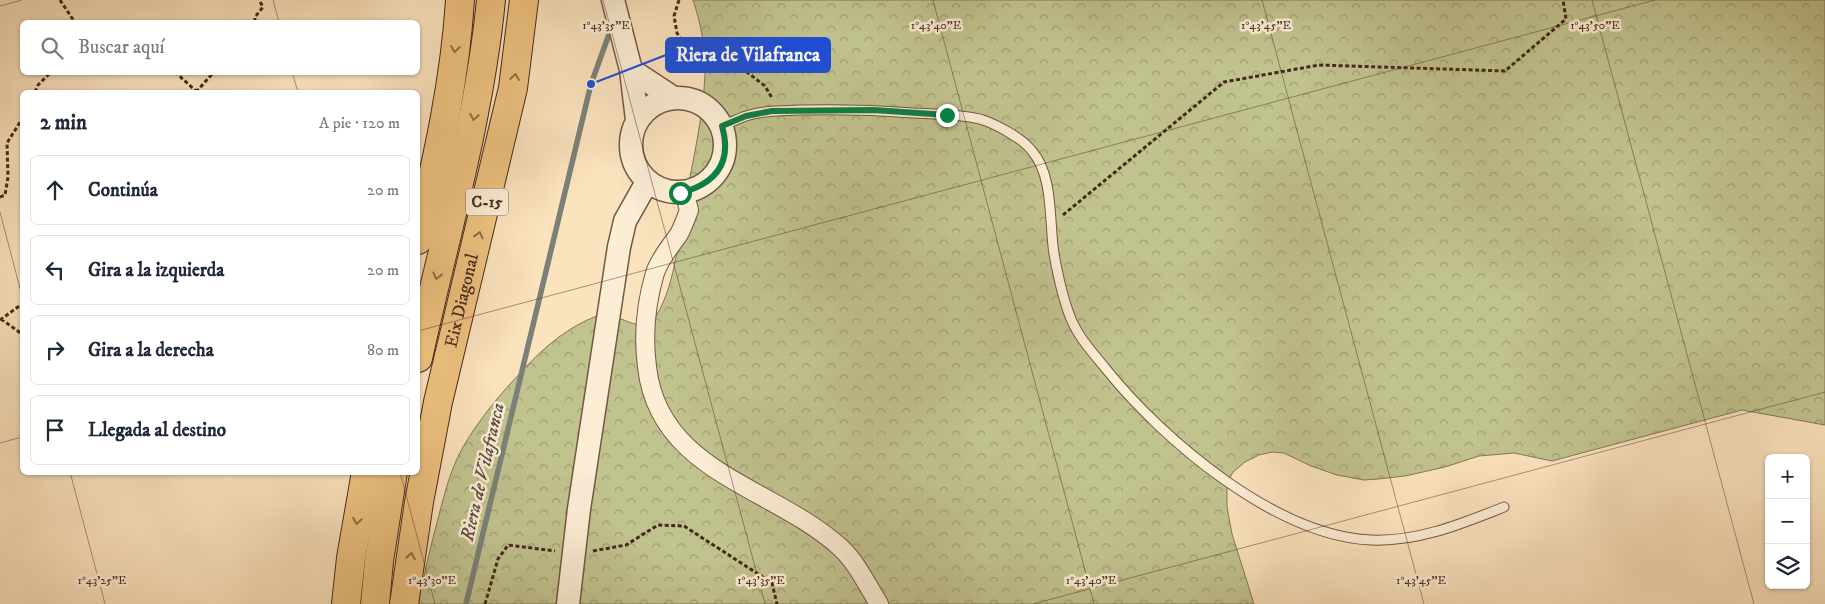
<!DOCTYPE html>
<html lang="es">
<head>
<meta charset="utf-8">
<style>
	:root { --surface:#fff; --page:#f2f2f3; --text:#1f2937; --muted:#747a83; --line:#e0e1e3 }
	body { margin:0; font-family:"IM FELL DW Pica",serif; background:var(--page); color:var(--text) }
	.controls { position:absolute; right:15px; bottom:15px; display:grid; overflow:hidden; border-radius:8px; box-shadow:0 1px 4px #0004 }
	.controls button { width:45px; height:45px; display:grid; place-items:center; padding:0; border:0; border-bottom:1px solid var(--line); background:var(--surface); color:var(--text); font:25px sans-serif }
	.stop { position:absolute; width:15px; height:15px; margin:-11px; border:4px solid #0b8043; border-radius:50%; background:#fff }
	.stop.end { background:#0b8043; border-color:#fff; box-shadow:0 1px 5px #0008 }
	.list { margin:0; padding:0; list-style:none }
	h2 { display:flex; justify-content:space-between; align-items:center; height:65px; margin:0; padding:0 20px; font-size:21px }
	h2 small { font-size:16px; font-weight:400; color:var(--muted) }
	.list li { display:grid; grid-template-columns:32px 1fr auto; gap:15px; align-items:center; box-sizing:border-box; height:70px; margin:0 10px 10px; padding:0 10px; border:1px solid var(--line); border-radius:8px }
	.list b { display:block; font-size:19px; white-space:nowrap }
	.list em { font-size:16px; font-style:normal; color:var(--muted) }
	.icon { flex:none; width:28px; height:28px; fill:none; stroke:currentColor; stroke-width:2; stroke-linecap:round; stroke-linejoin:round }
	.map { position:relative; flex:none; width:1825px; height:604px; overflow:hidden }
	.search { position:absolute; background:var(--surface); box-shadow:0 1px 4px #0004; left:20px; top:20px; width:400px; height:55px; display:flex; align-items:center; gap:12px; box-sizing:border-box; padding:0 18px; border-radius:8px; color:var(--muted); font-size:19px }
	.panel { position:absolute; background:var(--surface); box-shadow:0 1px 4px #0004; left:20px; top:90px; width:400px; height:385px; border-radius:8px }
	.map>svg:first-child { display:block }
</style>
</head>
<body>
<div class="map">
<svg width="1825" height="604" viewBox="0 0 1825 604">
	<defs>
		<pattern id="forest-crowns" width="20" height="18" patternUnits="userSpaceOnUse" patternTransform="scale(1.25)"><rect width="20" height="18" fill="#c1c38f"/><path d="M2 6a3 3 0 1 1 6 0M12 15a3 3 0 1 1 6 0" fill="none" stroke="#9f9e74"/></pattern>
	</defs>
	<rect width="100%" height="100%" fill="#fbe3be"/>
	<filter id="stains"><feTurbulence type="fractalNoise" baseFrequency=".004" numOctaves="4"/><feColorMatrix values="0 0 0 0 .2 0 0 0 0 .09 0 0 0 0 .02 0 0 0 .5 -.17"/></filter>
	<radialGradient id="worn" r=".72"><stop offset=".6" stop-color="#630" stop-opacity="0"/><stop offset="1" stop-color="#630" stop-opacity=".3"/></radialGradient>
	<path fill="url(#forest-crowns)" stroke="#847654" d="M693,0H1825V425L1742,410L1552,461L1514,453L1479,456L1445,467L1405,476L1378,479L1364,480L1337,475L1311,466L1284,453L1272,452L1259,455L1245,462L1233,472L1227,483V507L1232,534L1254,604H418C424,574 431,545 439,515C445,492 451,468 463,447C480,418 501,393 524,369C543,348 569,326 597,316C613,311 626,324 641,325C644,325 649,323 652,322C675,291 678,240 685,202C693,160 703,118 705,75C706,49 701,24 693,0Z"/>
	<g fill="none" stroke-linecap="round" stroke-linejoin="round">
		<path stroke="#7b8178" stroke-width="5.5" d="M466,604L591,84L612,26"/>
		<g stroke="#735742" stroke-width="11">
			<path id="service" d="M722,126C730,123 737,119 746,116C763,110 783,111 801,110C839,109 876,110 914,113C935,114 959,114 980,119C996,124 1022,138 1032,151C1054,176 1049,223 1054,254C1058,276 1063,299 1071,319C1079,338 1093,353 1106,369C1163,440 1276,536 1371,540C1418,542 1461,524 1504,507"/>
		</g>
		<g stroke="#735742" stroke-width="20">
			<path id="minor" d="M684,192L689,210C686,218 683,227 679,234C670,247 660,258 655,273C646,303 643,336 647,367C659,473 773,486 841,548C857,563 867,585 879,604"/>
		</g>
		<g stroke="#735742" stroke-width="25">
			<path id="tertiary" d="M613,0L631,70L637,120
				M631,70L672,97
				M631 145a47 47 0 1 1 94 0a47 47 0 1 1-94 0Z
				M568,604L579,509L619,247L625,221L647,182"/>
		</g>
		<g stroke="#462819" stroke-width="30">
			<g id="motorway">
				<path d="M418,240C437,161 455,81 460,0"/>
				<path d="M418,358C444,239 479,122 491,0"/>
				<path d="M346,604L351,558L366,472"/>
				<path d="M375,604L379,561L393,472"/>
				<path id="s1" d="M404,604L419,502L438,402L513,88L524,0"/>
			</g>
		</g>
		<path stroke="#462819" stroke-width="3" stroke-dasharray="4 2.5" stroke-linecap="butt" d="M60,0L74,21L77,22
			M679,0L674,16L677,33L686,47L707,60L739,66L765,86L772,98
			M255,22V17L263,7L259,0
			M175,72L196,91
			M35,92L38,85L51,72
			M196,92L214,72
			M0,197L5,195L8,177L7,143L22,119
			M1063,215L1224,82L1319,65L1505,71L1566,19L1563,0
			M1,319L22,334
			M0,320L22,304
			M593,551L626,545L658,525L684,526L772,583L777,604
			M485,604L498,559L508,545L555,551"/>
		<use href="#service" stroke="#fcedd5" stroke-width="9"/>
		<use href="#minor" stroke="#fcedd5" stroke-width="18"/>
		<use href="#tertiary" stroke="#fcedd5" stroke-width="22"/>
		<use href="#motorway" stroke="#eec27f" stroke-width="28"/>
	</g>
	<defs><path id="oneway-chevron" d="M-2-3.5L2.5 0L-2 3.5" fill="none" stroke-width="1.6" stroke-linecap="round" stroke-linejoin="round" transform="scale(1.25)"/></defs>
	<g stroke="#926d47">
		<use href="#oneway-chevron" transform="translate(455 49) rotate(97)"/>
		<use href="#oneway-chevron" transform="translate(515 77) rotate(-83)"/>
		<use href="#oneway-chevron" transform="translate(474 117) rotate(100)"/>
		<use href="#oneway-chevron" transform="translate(479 235) rotate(-76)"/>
		<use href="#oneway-chevron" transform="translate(437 276) rotate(104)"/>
		<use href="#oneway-chevron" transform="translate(357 521) rotate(99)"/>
		<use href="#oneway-chevron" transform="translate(411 556) rotate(-81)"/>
	</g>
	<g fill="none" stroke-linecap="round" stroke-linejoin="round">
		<path stroke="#0b8043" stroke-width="6" d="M680,193C685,192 690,190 695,188C723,176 730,154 722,126L746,116L772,111L874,110L947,115"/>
	</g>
	<path fill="none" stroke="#462819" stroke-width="1" stroke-opacity="0.45" d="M273,0L279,22M603,0L765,604M933,0L1094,604M1262,0L1424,604M1592,0L1754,604M0,6L22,0M292,72L298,92M0,212L22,296M418,331L1655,0M0,443L22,437M70,472L105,604M400,472L435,604M1033,604L1825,392"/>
	<g text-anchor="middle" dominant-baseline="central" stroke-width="5" stroke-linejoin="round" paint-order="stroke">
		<rect fill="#fcedd5" stroke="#7d6351" stroke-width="1" x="466" y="188.5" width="42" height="27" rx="4"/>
		<g font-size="16" font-weight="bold" fill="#462819">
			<text x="487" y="202">C-15</text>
		</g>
		<g font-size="18" fill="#462819" stroke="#fcedd5">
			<text stroke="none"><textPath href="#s1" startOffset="309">Eix Diagonal</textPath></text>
		</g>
		<g font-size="19" font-style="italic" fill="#5c4d40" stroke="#fcedd5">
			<text transform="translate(483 472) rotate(-77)">Riera de Vilafranca</text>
		</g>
	</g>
	<g font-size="12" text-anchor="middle" fill="#462819" stroke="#fcedd5" stroke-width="5" stroke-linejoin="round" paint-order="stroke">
		<text x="606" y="29">1°43'35"E</text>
		<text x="936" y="29">1°43'40"E</text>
		<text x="1266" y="29">1°43'45"E</text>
		<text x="1595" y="29">1°43'50"E</text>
		<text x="102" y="584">1°43'25"E</text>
		<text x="432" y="584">1°43'30"E</text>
		<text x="761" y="584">1°43'35"E</text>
		<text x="1091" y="584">1°43'40"E</text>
		<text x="1421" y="584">1°43'45"E</text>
	</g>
	<path fill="none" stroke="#1d4ed8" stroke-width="2" d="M591 84L666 55"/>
	<circle fill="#1d4ed8" stroke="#fcedd5" stroke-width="2" cx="591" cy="84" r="5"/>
	<rect fill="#1d4ed8" stroke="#1d4ed8" stroke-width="2" x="666" y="38" width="164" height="34" rx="5"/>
	<g font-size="19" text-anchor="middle" font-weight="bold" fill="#fff">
		<text x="748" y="61">Riera de Vilafranca</text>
	</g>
	<rect width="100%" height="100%" filter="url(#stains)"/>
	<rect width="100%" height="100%" fill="url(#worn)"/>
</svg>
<div class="controls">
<button>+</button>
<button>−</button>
<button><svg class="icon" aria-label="layers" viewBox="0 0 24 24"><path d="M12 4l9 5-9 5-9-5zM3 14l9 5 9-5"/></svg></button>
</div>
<div class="stop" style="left:680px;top:193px"></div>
<div class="stop end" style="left:947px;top:115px"></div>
<div class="search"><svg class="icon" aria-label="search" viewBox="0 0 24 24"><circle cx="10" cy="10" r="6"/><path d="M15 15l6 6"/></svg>Buscar aquí</div>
<section class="panel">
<h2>2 min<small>A pie · 120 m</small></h2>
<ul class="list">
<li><svg class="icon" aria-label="ahead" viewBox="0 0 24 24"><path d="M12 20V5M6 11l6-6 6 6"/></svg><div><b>Continúa</b></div><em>20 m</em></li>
<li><svg class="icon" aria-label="left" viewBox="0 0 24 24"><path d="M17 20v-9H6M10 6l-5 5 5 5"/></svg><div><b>Gira a la izquierda</b></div><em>20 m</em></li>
<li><svg class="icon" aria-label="right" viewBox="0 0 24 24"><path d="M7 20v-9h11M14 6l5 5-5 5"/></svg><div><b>Gira a la derecha</b></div><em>80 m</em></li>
<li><svg class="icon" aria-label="arrive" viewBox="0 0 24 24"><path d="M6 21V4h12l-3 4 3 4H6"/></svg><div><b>Llegada al destino</b></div></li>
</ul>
</section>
</div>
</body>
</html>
